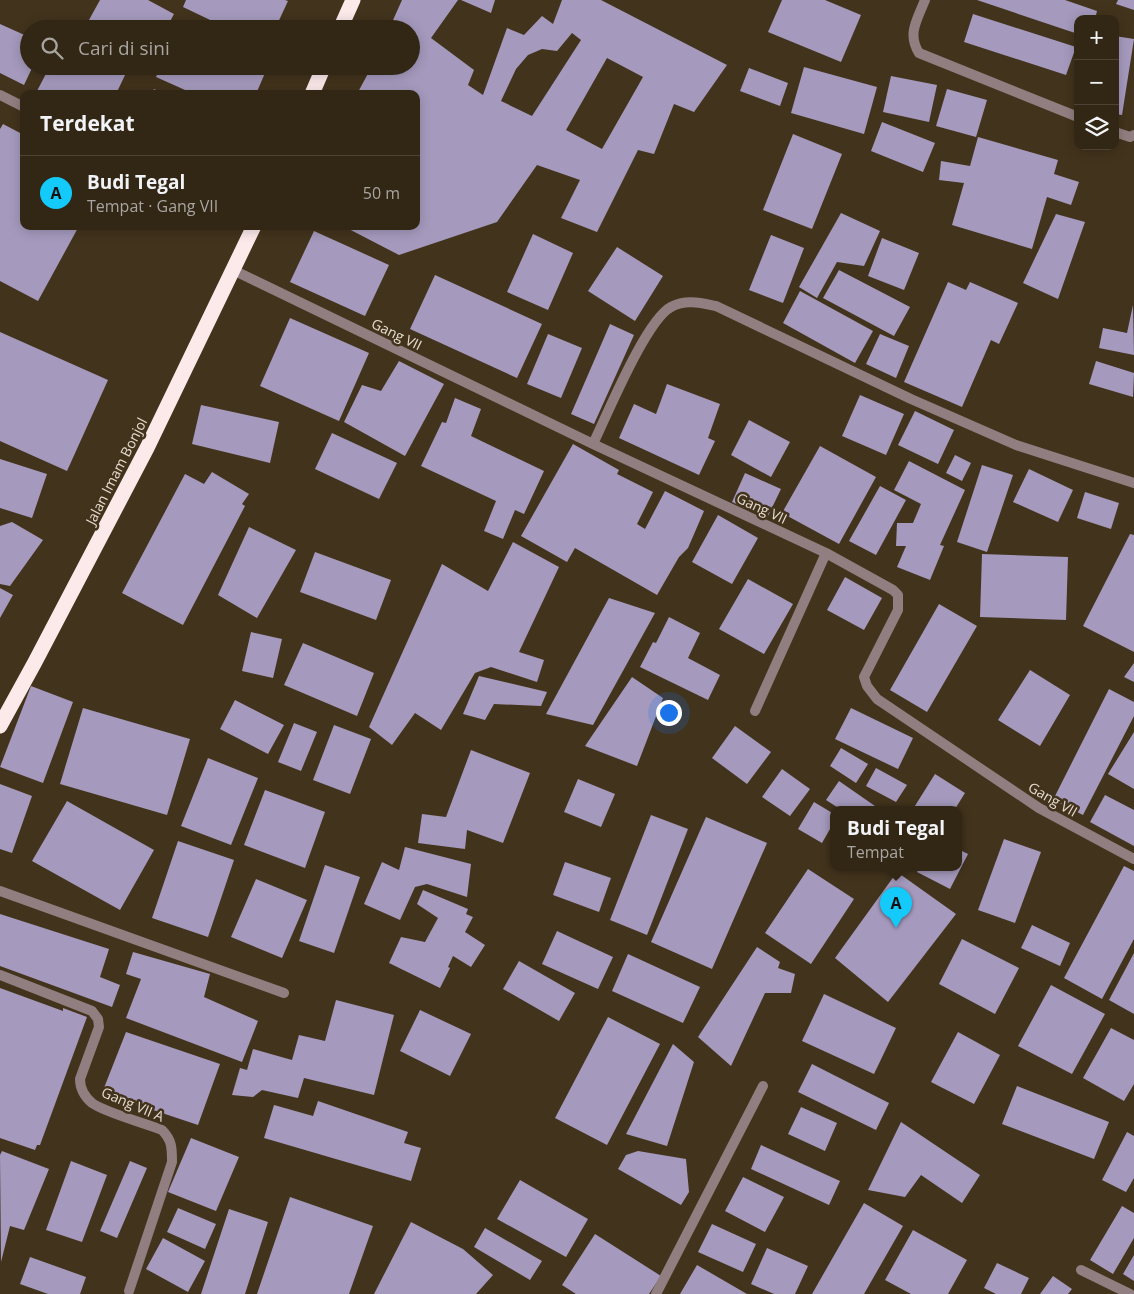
<!DOCTYPE html>
<html lang="id">
<head>
<meta charset="utf-8">
<style>
	:root { --surface:#322615; --page:#3a2e1e; --text:#f1f3f6; --muted:#a8a5a0; --line:#4d4334; --accent:#13cafb }
	body { margin:0; font-family:"Open Sans",sans-serif; background:var(--page); color:var(--text) }
	.controls { position:absolute; right:15px; top:15px; display:grid; overflow:hidden; border-radius:10px; box-shadow:0 2px 12px #0003 }
	.controls button { width:45px; height:45px; display:grid; place-items:center; padding:0; border:0; border-bottom:1px solid var(--line); background:var(--surface); color:var(--text); font:25px sans-serif }
	.you { position:absolute; left:668px; top:712px; width:18px; height:18px; margin:-12px; border:4px solid #fff; border-radius:50%; background:#1a73e8; box-shadow:0 0 0 8px #1a73e833 }
	.badge { display:grid; place-items:center; width:32px; height:32px; border-radius:50%; background:var(--accent); color:#111; font-size:16px; font-weight:700 }
	.pin { position:absolute; translate:-50% -41px; filter:drop-shadow(0 1px 2px #0008) }
	.pin::after { content:''; position:absolute; top:26px; width:18px; height:15px; background:inherit; clip-path:polygon(0 0,100% 0,50% 100%) }
	.popup { position:absolute; left:830px; top:806px; width:132px; height:65px; box-sizing:border-box; display:grid; place-content:center; border-radius:10px; background:var(--surface); filter:drop-shadow(0 1px 4px #0005); font-size:16px; white-space:nowrap; color:var(--muted) }
	.popup b { font-size:19px; color:var(--text) }
	.popup::after { content:''; position:absolute; left:50%; top:100%; margin-left:-10px; border:10px solid transparent; border-top-color:var(--surface) }
	.list { margin:0; padding:0; list-style:none }
	h2 { display:flex; justify-content:space-between; align-items:center; height:65px; margin:0; padding:0 20px; font-size:21px }
	h2 small { font-size:16px; font-weight:400; color:var(--muted) }
	.list li { display:grid; grid-template-columns:32px 1fr auto; gap:15px; align-items:center; box-sizing:border-box; height:75px; padding:0 20px; border-top:1px solid var(--line) }
	.list b { display:block; font-size:19px; white-space:nowrap }
	.list p { margin:0; font-size:16px; white-space:nowrap; color:var(--muted) }
	.list em { font-size:16px; font-style:normal; color:var(--muted) }
	.icon { flex:none; width:28px; height:28px; fill:none; stroke:currentColor; stroke-width:2; stroke-linecap:round; stroke-linejoin:round }
	.map { position:relative; flex:none; width:1134px; height:1294px; overflow:hidden }
	.search { position:absolute; background:var(--surface); box-shadow:0 2px 12px #0003; left:20px; top:20px; width:400px; height:55px; display:flex; align-items:center; gap:12px; box-sizing:border-box; padding:0 18px; border-radius:28px; color:var(--muted); font-size:19px }
	.panel { position:absolute; background:var(--surface); box-shadow:0 2px 12px #0003; left:20px; top:90px; width:400px; height:140px; border-radius:10px }
	.map>svg:first-child { display:block }
</style>
</head>
<body>
<div class="map">
<svg width="1134" height="1294" viewBox="0 0 1134 1294">
	<rect width="100%" height="100%" fill="#42331c"/>
	<path fill="#a59abd" fill-rule="evenodd" d="M100,0H148L174,14L166,29H84Z
		M186,0H285L288,1L275,29H229L183,7Z
		M402,0H458L431,38L474,70L468,85L483,95L507,28L524,35L542,16L553,24L562,0H601L727,65L694,112L674,104L654,154L638,150L597,232L561,218L580,180L537,165L497,222L399,255L343,226H416V94H357L372,66H411V29H389ZM572,33L581,40L532,116L501,101L516,69L528,55L542,49L557,51ZM607,58L643,77L602,149L566,130Z
		M461,0H495L491,13Z
		M782,0H825L861,15L841,62L768,32Z
		M977,0H1065L1097,11L1095,19H1078V34Z
		M1118,0H1134V10L1116,4Z
		M973,14L1076,47L1066,75L964,42Z
		M0,24L29,37V66H33L24,85L0,73Z
		M179,24L189,29H177Z
		M1115,36L1134,39L1122,115L1115,114Z
		M50,66H118L127,71L116,94H43L37,91Z
		M161,66H268L256,94H194L156,77Z
		M804,67L877,87L864,134L791,113Z
		M749,68L788,83L780,106L740,91Z
		M891,76L937,85L929,122L883,112Z
		M154,89L163,94H152Z
		M947,89L987,100L976,137L936,126Z
		M882,122L935,143L923,172L871,151Z
		M3,124L24,135V226H79L38,301L0,281V129Z
		M793,134L842,154L812,229L763,210Z
		M978,137L1058,160L1054,174L1079,182L1071,205L1047,197L1032,249L952,225L964,183L939,180L941,161L970,166Z
		M841,213L880,231L864,266L837,262L817,298L799,287Z
		M1056,214L1085,222L1058,299L1023,283Z
		M314,231L389,265L365,316L290,282Z
		M533,234L573,253L548,310L507,292Z
		M771,235L804,248L783,303L749,290Z
		M882,238L919,253L904,290L868,276Z
		M617,247L663,276L635,321L588,291Z
		M839,270L910,307L894,336L823,298Z
		M435,275L542,324L517,378L410,329Z
		M948,282L966,290L970,282L1018,303L999,344L991,340L962,407L904,382Z
		M800,291L873,331L855,363L783,323Z
		M1133,305L1134,355L1099,348L1103,328L1127,333Z
		M290,318L369,353L339,421L260,386Z
		M610,324L634,335L594,424L571,414Z
		M0,332L108,380L67,471L0,441Z
		M548,334L582,348L561,398L527,384Z
		M880,334L909,346L896,378L866,364Z
		M399,361L444,384L405,456L344,422L362,385L381,391Z
		M1096,361L1134,373L1133,397L1089,384Z
		M667,384L720,404L708,438L715,441L699,475L619,438L634,404L656,414Z
		M860,395L904,414L886,455L842,436Z
		M455,398L481,409L471,436L544,471L524,514L515,510L503,539L484,531L496,501L421,466L442,422L446,423Z
		M201,405L279,422L270,463L192,444Z
		M915,411L954,430L938,464L898,445Z
		M749,420L790,442L771,477L731,455Z
		M332,433L397,463L379,499L315,469Z
		M573,444L619,470L617,474L653,492L637,524L645,529L665,491L704,511L688,548L679,557L657,595L575,548L567,562L521,536Z
		M820,446L876,477L839,544L782,513Z
		M955,455L971,463L962,481L946,473Z
		M0,459L47,474L32,518L0,508Z
		M909,461L965,490L940,545L944,546L930,580L897,567L906,546H896L897,523H913L921,504L894,490Z
		M982,465L1013,475L987,552L957,542Z
		M1029,469L1073,490L1058,522L1013,502Z
		M212,472L249,494L242,504L245,506L183,625L122,593L185,474L204,484Z
		M745,473L781,489L767,518L732,502Z
		M880,486L906,500L876,555L849,541Z
		M1085,492L1119,503L1111,529L1077,518Z
		M718,515L758,538L732,584L692,562Z
		M12,522L43,540L10,586L0,584V526Z
		M249,527L296,550L257,618L218,595Z
		M1130,534L1134,535V652L1083,626Z
		M513,542L559,567L519,652L544,660L537,682L491,667L475,673L441,730L415,713L392,745L369,727L442,564L488,591Z
		M315,552L391,580L376,620L300,592Z
		M982,554L1068,557L1066,620L980,617Z
		M845,577L882,598L864,630L827,610Z
		M748,579L793,604L764,654L719,629Z
		M0,588L13,595L0,618Z
		M609,598L655,613L593,725L546,714Z
		M939,604L977,626L927,712L890,690Z
		M669,617L700,633L688,658L720,675L708,700L640,667L653,642L656,643Z
		M251,632L282,639L273,678L242,671Z
		M303,643L374,673L357,716L284,685Z
		M1134,663V682L1124,677Z
		M1030,670L1070,695L1040,746L998,720Z
		M479,676L547,692L541,706L494,704L485,720L463,714Z
		M632,677L663,698L637,766L585,746Z
		M31,686L73,702L43,783L0,767Z
		M1109,689L1134,702V716L1083,815L1053,800Z
		M235,700L284,725L268,754L220,729Z
		M83,708L190,739L167,815L60,784Z
		M851,708L913,738L898,769L835,739Z
		M294,723L317,732L301,771L278,762Z
		M334,725L371,739L350,794L313,780Z
		M735,726L771,752L747,784L712,758Z
		M1134,732V789L1108,774Z
		M841,748L868,764L856,783L830,766Z
		M471,750L530,773L503,843L467,830L465,849L418,843L422,814L446,817Z
		M208,758L258,778L231,845L181,826Z
		M876,768L907,785L896,802L866,786Z
		M782,769L810,789L790,816L762,797Z
		M935,774L965,793L955,809H913Z
		M578,779L615,794L601,827L564,812Z
		M839,781L875,806L872,809H840L826,800Z
		M0,784L32,796L12,853L0,849Z
		M265,790L325,812L305,868L244,845Z
		M1105,795L1134,810V846L1090,822Z
		M67,801L154,850L120,910L32,861Z
		M814,802L834,814V822L822,843L798,829Z
		M651,815L688,829L647,935L610,920Z
		M706,817L767,843L712,969L651,942Z
		M1004,839L1041,852L1015,923L978,910Z
		M178,841L234,860L208,937L152,918Z
		M405,847L471,864L467,897L427,884L415,887L400,920L364,904L382,862L399,870Z
		M958,849L968,854L950,889L917,872L920,867H958Z
		M565,862L611,878L599,912L553,895Z
		M325,865L360,877L334,953L299,941Z
		M1124,866L1134,871V939L1102,999L1064,978Z
		M808,869L854,899L811,964L765,933Z
		M897,872L956,914L888,1002L835,958Z
		M256,879L307,900L282,958L231,937Z
		M423,890L468,909L466,914L473,917L465,932L485,945L471,967L453,956L448,967L450,968L440,988L389,963L401,937L425,942L438,918L417,904Z
		M0,914L109,949L100,977L120,985L112,1007L0,966Z
		M1032,925L1070,943L1060,966L1021,948Z
		M557,931L613,957L598,989L542,964Z
		M962,939L1019,968L995,1014L939,984Z
		M757,947L780,962L778,968L795,974L791,993H765L731,1066L698,1037Z
		M133,952L210,974L204,997L258,1021L242,1062L126,1018L141,979L126,974Z
		M1134,953V1014L1109,1000Z
		M628,954L700,987L683,1023L612,991Z
		M519,961L575,993L559,1021L503,989Z
		M1051,985L1105,1014L1072,1074L1018,1046Z
		M0,988L63,1011V1008L87,1017L40,1145H37L35,1150L0,1138Z
		M824,994L896,1028L874,1074L802,1041Z
		M336,1000L394,1015L374,1095L304,1078L298,1098L262,1090L253,1097L232,1095L240,1068L247,1070L253,1049L292,1060L299,1035L325,1041Z
		M420,1010L471,1034L450,1076L400,1051Z
		M608,1017L660,1044L607,1145L555,1118Z
		M1111,1028L1134,1040V1084L1124,1101L1083,1078Z
		M126,1032L220,1064L198,1125L102,1093Z
		M958,1032L1000,1055L974,1104L931,1082Z
		M673,1044L694,1062L667,1146L626,1134Z
		M812,1064L889,1103L876,1130L798,1092Z
		M1017,1086L1109,1122L1094,1159L1002,1124Z
		M318,1101L408,1132L404,1143L421,1148L411,1181L264,1138L274,1105L313,1116Z
		M801,1107L837,1123L825,1151L788,1134Z
		M901,1122L980,1175L962,1203L921,1175L905,1197L868,1190Z
		M1127,1132L1134,1136V1178L1126,1192L1102,1180Z
		M191,1138L239,1157L216,1211L168,1192Z
		M761,1145L840,1181L829,1205L751,1169Z
		M2,1151L49,1169L24,1230L10,1226L1,1262L0,1155Z
		M638,1151L686,1159L689,1192L681,1205L618,1169L626,1155Z
		M71,1161L107,1175L82,1242L46,1230Z
		M130,1161L147,1168L117,1238L100,1231Z
		M743,1177L784,1197L765,1232L725,1211Z
		M520,1180L588,1219L566,1257L497,1219Z
		M290,1197L373,1226L349,1294H257Z
		M864,1203L903,1226L864,1294H812Z
		M1122,1206L1134,1213V1238L1113,1274L1090,1260Z
		M178,1208L216,1224L205,1249L167,1232Z
		M229,1209L268,1222L245,1294H201Z
		M411,1222L463,1249L493,1275L476,1294H374Z
		M712,1224L756,1244L743,1272L698,1252Z
		M485,1228L542,1261L530,1280L474,1247Z
		M913,1230L967,1260L948,1294H911L885,1280Z
		M595,1234L661,1276L649,1294H576L562,1285Z
		M163,1238L205,1261L188,1292L146,1269Z
		M767,1248L808,1266L795,1294H774L751,1284Z
		M1134,1255V1281L1123,1274Z
		M30,1257L86,1277L80,1294H48L20,1284Z
		M997,1263L1029,1278L1021,1294H996L984,1288Z
		M697,1265L747,1294H680Z
		M1053,1276L1072,1289L1068,1294H1040Z"/>
	<g fill="none" stroke-linecap="round" stroke-linejoin="round">
		<path stroke="#917e80" stroke-width="10" d="M925,0C917,20 907,34 919,53L1078,117
			M0,95L24,107
			M1115,132L1130,137L1134,135
			M233,270L593,444L826,553L893,590L898,595V610L864,677L867,686L877,699L1039,808L1134,859
			M593,444C607,415 646,320 671,307C686,299 701,303 716,306L911,399L1016,445L1134,483
			M755,711L826,553
			M0,891L284,993
			M0,975L92,1011L98,1019L99,1027L80,1079C80,1088 85,1097 92,1103C106,1113 145,1123 162,1130C172,1140 172,1148 172,1162L129,1291
			M1081,1270L1130,1294
			M656,1294L763,1086"/>
		<path stroke="#fceaeb" stroke-width="15" d="M340,29L353,0
			M312,94L324,66
			M0,726L35,662L147,448L254,226"/>
	</g>
	<g text-anchor="middle" dominant-baseline="central" stroke-width="5" stroke-linejoin="round" paint-order="stroke">
		<g font-size="14" fill="#e6dcce" stroke="#42331c">
			<text transform="translate(397 334) rotate(26)">Gang VII</text>
			<text transform="translate(116 471) rotate(-63)">Jalan Imam Bonjol</text>
			<text transform="translate(762 508) rotate(25)">Gang VII</text>
			<text transform="translate(1053 799) rotate(30)">Gang VII</text>
			<text transform="translate(133 1104) rotate(23)">Gang VII A</text>
		</g>
	</g>
</svg>
<div class="controls">
<button>+</button>
<button>−</button>
<button><svg class="icon" aria-label="layers" viewBox="0 0 24 24"><path d="M12 4l9 5-9 5-9-5zM3 14l9 5 9-5"/></svg></button>
</div>
<div class="you"></div>
<div class="pin badge" style="left:896px;top:928px">A</div>
<div class="popup"><b>Budi Tegal</b>Tempat</div>
<div class="search"><svg class="icon" aria-label="search" viewBox="0 0 24 24"><circle cx="10" cy="10" r="6"/><path d="M15 15l6 6"/></svg>Cari di sini</div>
<section class="panel">
<h2>Terdekat<small></small></h2>
<ul class="list">
<li><span class="badge">A</span><div><b>Budi Tegal</b><p>Tempat · Gang VII</p></div><em>50 m</em></li>
</ul>
</section>
</div>
</body>
</html>
